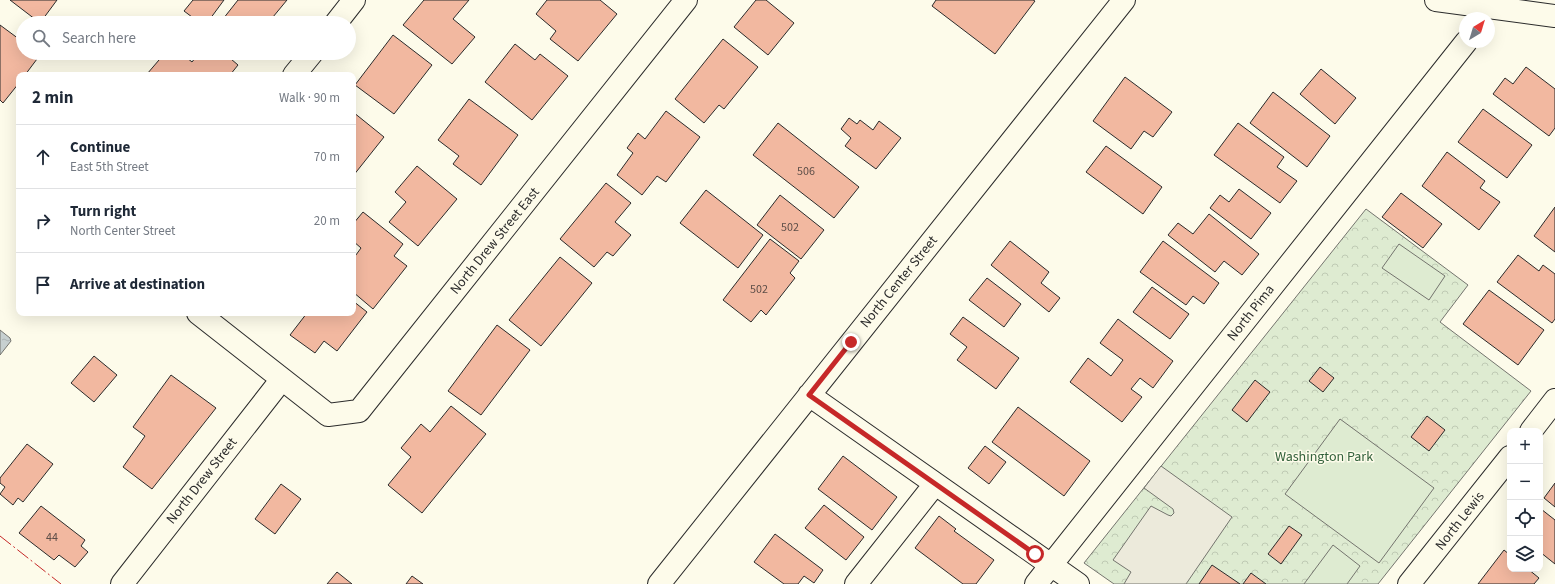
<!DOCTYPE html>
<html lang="en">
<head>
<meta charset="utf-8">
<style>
	:root { --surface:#fff; --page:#f2f2f3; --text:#1f2937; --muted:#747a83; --line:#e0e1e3 }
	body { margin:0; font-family:"Source Sans 3",sans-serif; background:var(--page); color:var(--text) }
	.controls { position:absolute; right:12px; bottom:12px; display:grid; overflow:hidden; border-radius:8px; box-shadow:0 4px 16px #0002 }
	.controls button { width:36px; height:36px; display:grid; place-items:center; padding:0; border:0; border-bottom:1px solid var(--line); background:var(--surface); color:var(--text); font:20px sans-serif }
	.compass { position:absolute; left:1459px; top:12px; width:36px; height:36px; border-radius:50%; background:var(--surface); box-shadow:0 4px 16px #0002; rotate:38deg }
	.stop { position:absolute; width:12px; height:12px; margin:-9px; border:3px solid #c62828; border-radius:50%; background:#fff }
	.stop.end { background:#c62828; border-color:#fff; box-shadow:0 1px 4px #0008 }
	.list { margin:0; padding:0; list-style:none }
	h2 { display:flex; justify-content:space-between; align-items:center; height:52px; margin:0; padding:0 16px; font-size:17px }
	h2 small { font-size:13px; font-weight:400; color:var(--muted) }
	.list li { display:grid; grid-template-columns:26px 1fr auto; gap:12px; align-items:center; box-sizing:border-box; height:64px; padding:0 16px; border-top:1px solid var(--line) }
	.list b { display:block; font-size:15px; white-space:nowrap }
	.list p { margin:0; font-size:13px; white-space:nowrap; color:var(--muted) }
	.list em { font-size:13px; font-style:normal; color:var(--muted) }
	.icon { flex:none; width:22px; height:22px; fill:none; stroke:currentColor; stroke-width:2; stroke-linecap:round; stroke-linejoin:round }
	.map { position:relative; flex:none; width:1555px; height:584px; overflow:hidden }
	.search { position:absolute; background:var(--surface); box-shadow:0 4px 16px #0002; left:16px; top:16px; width:340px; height:44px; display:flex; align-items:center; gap:10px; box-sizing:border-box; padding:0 14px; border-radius:22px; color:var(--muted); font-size:15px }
	.panel { position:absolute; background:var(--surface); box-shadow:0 4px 16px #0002; left:16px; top:72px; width:340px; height:244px; border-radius:8px }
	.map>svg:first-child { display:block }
</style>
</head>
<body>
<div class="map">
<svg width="1555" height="584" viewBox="0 0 1555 584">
	<defs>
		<pattern id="forest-crowns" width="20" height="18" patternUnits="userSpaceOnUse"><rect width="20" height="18" fill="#deebd1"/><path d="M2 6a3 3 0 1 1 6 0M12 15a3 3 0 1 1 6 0" fill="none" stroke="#bfcab4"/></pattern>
		<pattern id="water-ripples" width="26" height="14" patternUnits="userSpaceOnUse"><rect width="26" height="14" fill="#c7d0d0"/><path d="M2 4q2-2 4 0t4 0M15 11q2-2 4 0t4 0" fill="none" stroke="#abb3b3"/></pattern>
	</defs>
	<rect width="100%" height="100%" fill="#fdfbea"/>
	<path fill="url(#forest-crowns)" stroke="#74746e" d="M1366,209L1468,285L1440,322L1531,391L1378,584H1114L1084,563Z"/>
	<path fill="#deebd1" stroke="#74746e" d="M1399,244L1445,276L1429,300L1382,268Z
		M1340,419L1434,488L1379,563L1285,494Z
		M1333,545L1360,566L1347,584H1304Z"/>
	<path fill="#eceadb" stroke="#74746e" d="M1161,466L1232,517L1186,584H1124L1131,572L1113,560L1151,506L1168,515L1171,516L1174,513L1173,509L1144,488Z"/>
	<path fill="url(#water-ripples)" stroke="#74746e" d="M0,330L10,338L11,341L0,355Z"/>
	<path fill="#f2b8a0" stroke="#2b2b2b" d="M10,0H57L40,23Z
		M193,0H224L207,23H200L184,11Z
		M238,0H287L268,23H228L223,19Z
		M424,0H469L453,19L475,37L452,64L403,25Z
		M547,0H600L617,14L578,61L550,39L556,31L536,14Z
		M756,0H766L794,23L768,55L734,27Z
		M936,0H1033L1035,1L995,54L932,6Z
		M0,25L23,42V53H37L40,55L25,75H19V83L3,103L0,100Z
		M393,35L432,65L394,114L355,85Z
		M723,39L758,67L724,109L719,105L704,123L675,99Z
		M515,44L535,60L540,54L568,76L532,120L485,82Z
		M165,53H181L192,62L199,53H224L238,65L230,75H148L147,74Z
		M1526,67L1555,89V128L1549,136L1493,94L1505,78L1513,84Z
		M1321,69L1356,98L1335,124L1300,94Z
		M1125,77L1172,112L1153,137L1144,131L1131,149L1093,121Z
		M1273,92L1330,136L1307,167L1250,123Z
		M469,99L518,135L481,185L453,164L459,156L438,140Z
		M1483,109L1532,145L1507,178L1458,142Z
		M666,111L700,137L666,182L657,176L642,195L617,175L633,153L627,148L638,133L645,139Z
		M353,112L384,137L353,176Z
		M849,118L857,124L860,120L873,130L879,121L901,138L876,169L845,146L851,138L841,129Z
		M778,123L859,187L834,218L753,155Z
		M1238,123L1284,157L1277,167L1297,181L1280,203L1214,155Z
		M1106,146L1162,187L1143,214L1086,172Z
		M1447,152L1485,181L1480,188L1500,202L1479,230L1422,186Z
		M417,166L457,199L418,246L389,222L406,202L395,192Z
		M606,183L631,203L615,222L631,235L613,256L607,252L594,267L560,239Z
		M1239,189L1271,213L1251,239L1210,208L1220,195L1229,202Z
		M706,190L763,235L738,268L680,223Z
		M1401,193L1442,224L1423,248L1382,217Z
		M780,195L824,230L801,259L757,225Z
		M1555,207V252L1534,236Z
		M363,212L403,244L394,256L407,266L373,309L353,292V259L361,248L353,241V224Z
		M1209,214L1259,254L1242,275L1224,261L1215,272L1168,235L1178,223L1193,234Z
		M770,239L799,261L790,273L795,278L766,315L761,310L751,322L723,300Z
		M1010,241L1049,272L1041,283L1060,298L1049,312L991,265Z
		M1163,241L1219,283L1204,304L1193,296L1186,305L1140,272Z
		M1518,255L1539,271L1543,265L1555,274V319L1552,323L1497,282Z
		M560,257L592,283L541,346L509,320Z
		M987,278L1021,304L1004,327L969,300Z
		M1152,287L1189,314L1170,339L1133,312Z
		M1489,290L1544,330L1518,365L1463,324Z
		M353,301L367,312L337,351L324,341L315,353L290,335L307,313H353Z
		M963,317L1019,358L996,389L957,360L967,347L950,334Z
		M1118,319L1173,361L1153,388L1140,378L1131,389L1142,397L1122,422L1070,382L1088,358L1111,376L1123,360L1100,343Z
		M497,325L530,350L481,415L448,391Z
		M94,356L117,375L94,402L71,383Z
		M1320,367L1334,378L1323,392L1309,381Z
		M171,375L216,408L152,489L123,467L145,436L133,427Z
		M1255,380L1270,392L1247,422L1232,410Z
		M451,406L486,434L422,513L388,485L411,457L401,448L421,424L430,432Z
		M1018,407L1090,461L1064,496L992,442Z
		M1427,416L1445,430L1429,451L1411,437Z
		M27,444L53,464L23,502L18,498L13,505L0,494L5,487L0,483V478Z
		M985,446L1006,462L989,484L968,468Z
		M843,456L897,497L872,530L818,489Z
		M1555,483V507L1544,498Z
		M281,484L301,499L275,534L255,519Z
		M824,505L864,537L846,560L805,528Z
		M41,506L85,540L81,546L88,552L75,567L59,555L54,560L19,533Z
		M1541,509L1555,520V564L1540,552Z
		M939,516L956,529L954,531L994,560L976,584H963L915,548Z
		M1289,526L1302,535L1281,564L1268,554Z
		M775,534L823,570L814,583L804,576L798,584H784L754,562Z
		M1504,550L1510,555V569H1528L1539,578L1534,584H1478Z
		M1212,565L1240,584H1199Z
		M337,572L352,584H327Z
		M1251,573L1266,584H1243Z
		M412,576L423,584H406Z"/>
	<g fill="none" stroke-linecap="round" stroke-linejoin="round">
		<g stroke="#2b2b2b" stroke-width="24">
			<path id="minor" d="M1436,0L1555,16
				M336,23L354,0
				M294,75L312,53
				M198,313L328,415L359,411L686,0
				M809,395L1078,584
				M1531,431L1555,400
				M122,584L282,379
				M659,584L1124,0
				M856,584L935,484
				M1036,584L1466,42
				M1409,584L1510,457"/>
		</g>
		<use href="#minor" stroke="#fdfbea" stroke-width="22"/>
		<path stroke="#c62828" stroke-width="1" stroke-dasharray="14 3 2 3" stroke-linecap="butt" d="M0,536L61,584"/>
	</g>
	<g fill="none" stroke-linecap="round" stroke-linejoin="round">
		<path stroke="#c62828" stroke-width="5" d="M851,342L809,395L1035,554"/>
	</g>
	<g text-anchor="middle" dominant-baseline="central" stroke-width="3" stroke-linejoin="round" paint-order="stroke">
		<g font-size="12" fill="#5d4e48">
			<text x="806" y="171">506</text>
			<text x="790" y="227">502</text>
			<text x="759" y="289">502</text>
			<text x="52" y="537">44</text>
		</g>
		<g font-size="14" fill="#2b2b2b" stroke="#fdfbea">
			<text transform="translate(495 241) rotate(-51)">North Drew Street East</text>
			<text transform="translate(899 282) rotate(-51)">North Center Street</text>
			<text transform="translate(1251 313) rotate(-52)">North Pima</text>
			<text transform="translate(202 481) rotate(-52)">North Drew Street</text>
			<text transform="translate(1460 521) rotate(-52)">North Lewis</text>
		</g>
		<g font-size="14" fill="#34623c" stroke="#fdfbea">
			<text x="1324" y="457">Washington Park</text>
		</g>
	</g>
</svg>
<div class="controls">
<button>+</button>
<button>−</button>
<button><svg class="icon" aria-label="locate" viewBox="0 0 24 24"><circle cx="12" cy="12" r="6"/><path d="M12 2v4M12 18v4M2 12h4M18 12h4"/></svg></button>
<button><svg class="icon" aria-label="layers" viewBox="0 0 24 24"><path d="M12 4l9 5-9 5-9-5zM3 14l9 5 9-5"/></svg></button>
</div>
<svg class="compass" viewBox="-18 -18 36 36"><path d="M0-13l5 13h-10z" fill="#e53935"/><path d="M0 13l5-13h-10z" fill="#747a83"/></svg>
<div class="stop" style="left:1035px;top:554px"></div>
<div class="stop end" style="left:851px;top:342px"></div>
<div class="search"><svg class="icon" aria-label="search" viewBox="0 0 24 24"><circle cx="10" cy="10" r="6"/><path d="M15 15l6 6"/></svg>Search here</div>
<section class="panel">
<h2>2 min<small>Walk · 90 m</small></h2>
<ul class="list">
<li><svg class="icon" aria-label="ahead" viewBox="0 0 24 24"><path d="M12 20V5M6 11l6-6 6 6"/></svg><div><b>Continue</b><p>East 5th Street</p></div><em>70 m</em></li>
<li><svg class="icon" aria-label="right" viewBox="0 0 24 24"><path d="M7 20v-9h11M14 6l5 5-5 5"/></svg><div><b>Turn right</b><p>North Center Street</p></div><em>20 m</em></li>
<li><svg class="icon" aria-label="arrive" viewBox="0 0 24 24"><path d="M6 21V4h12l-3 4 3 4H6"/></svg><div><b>Arrive at destination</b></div></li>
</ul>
</section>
</div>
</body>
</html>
